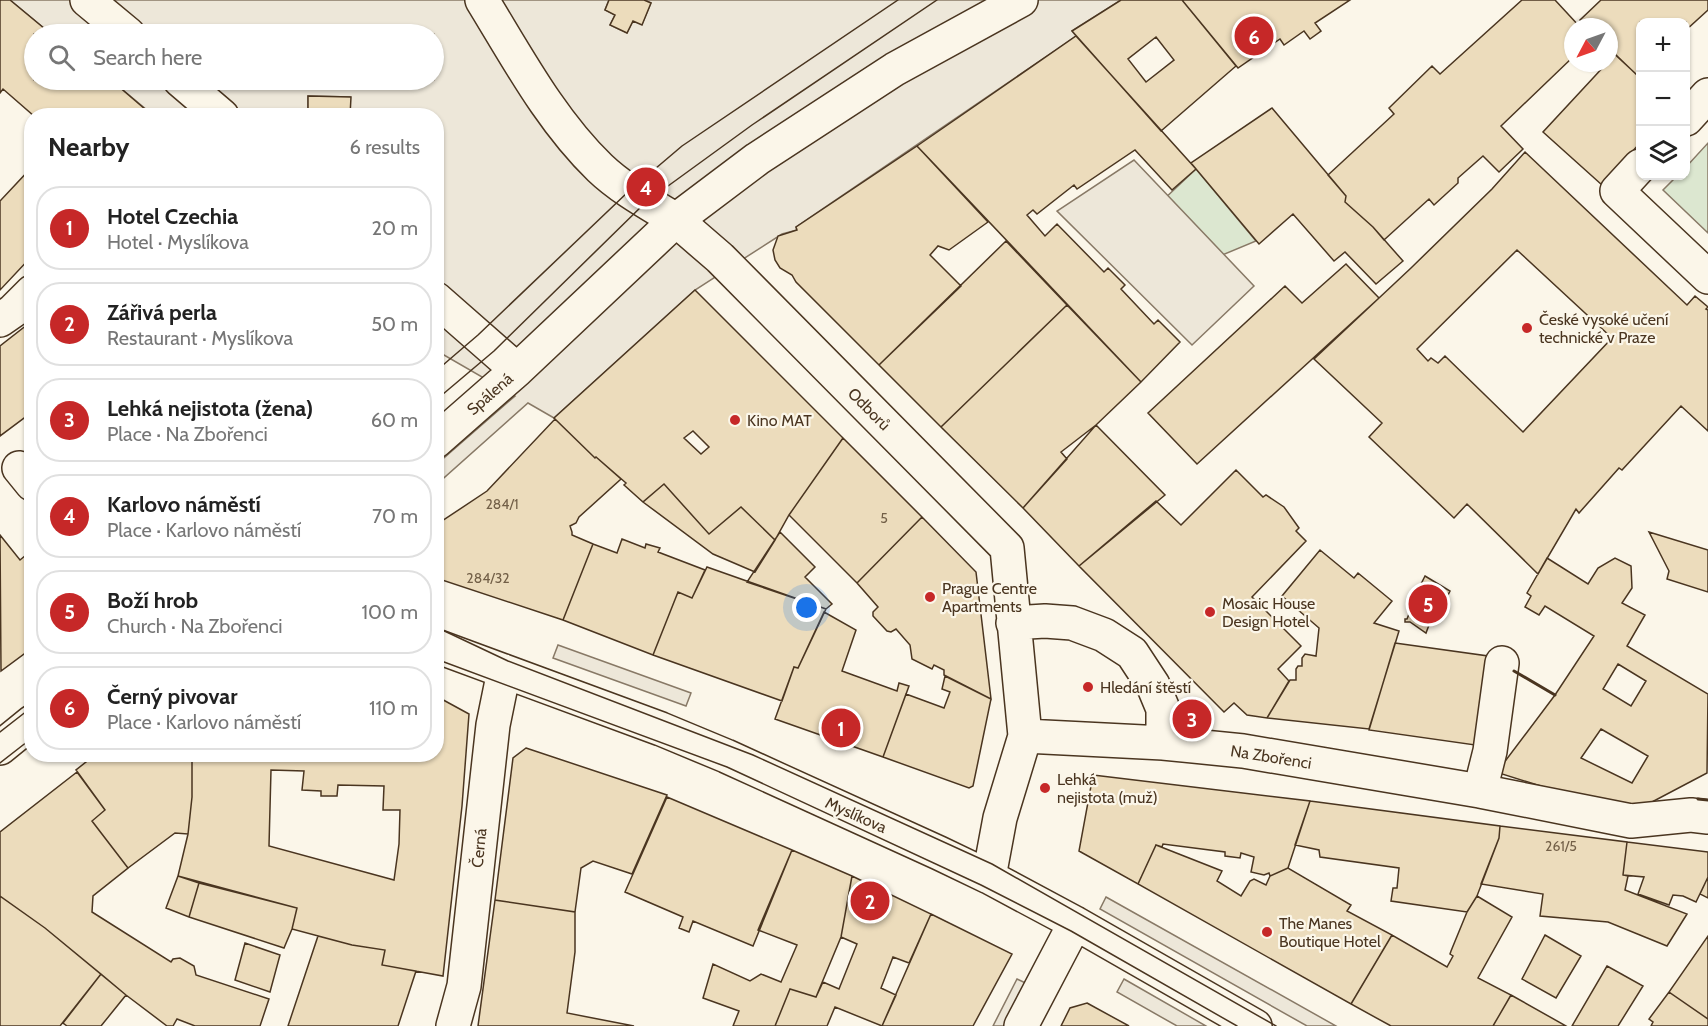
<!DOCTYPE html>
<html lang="en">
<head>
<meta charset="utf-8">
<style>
	:root { --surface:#fff; --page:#f6f6f6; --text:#222; --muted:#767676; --line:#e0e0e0; --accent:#c62828 }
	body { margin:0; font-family:Cabin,sans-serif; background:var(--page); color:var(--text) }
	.controls { position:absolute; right:18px; top:18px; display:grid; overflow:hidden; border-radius:12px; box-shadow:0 2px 4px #0004 }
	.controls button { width:54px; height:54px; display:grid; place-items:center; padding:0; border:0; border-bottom:2px solid var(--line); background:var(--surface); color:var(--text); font:30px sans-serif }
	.compass { position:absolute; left:1564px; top:18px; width:54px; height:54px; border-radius:50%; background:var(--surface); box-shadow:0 2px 4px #0004; rotate:229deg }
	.you { position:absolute; left:807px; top:608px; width:21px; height:21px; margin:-15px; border:4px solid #fff; border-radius:50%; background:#1a73e8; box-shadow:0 0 0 9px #1a73e833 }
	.badge { display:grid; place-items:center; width:39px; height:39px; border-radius:50%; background:var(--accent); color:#fff; font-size:20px; font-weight:700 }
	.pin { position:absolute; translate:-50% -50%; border:3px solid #fff; box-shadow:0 2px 6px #0006 }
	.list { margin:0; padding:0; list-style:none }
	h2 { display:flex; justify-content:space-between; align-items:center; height:78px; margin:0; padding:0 24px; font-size:26px }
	h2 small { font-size:20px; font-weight:400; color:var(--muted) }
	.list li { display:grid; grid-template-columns:39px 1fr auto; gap:18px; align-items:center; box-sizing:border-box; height:84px; margin:0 12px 12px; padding:0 12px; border:2px solid var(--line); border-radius:24px }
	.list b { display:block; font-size:22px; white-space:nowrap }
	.list p { margin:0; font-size:20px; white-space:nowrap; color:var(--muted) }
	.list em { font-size:20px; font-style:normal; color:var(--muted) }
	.icon { flex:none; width:33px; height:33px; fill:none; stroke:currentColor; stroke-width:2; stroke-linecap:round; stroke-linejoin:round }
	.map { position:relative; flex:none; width:1708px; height:1026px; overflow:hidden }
	.search { position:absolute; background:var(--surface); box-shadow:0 2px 4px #0004; left:24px; top:24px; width:420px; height:66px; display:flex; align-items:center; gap:15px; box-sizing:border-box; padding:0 21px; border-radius:33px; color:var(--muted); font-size:22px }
	.panel { position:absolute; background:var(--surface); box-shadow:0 2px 4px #0004; left:24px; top:108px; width:420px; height:654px; border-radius:24px }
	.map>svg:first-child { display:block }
</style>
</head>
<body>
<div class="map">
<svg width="1708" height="1026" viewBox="0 0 1708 1026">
	<rect width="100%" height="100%" fill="#fbf6e9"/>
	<path fill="#dce7d0" stroke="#887966" stroke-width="1.5" d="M1708,143V233L1663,190L1677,176H1686V167Z
		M1196,169L1256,241L1203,263L1144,218Z"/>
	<path fill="#ede7d9" stroke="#887966" stroke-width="1.5" d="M10,0H609L605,10L615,15L610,25L627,33L633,21L642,24L651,3L644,0H1121L1072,31L1076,36L1056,50L796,227L797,230L782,234L695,290L554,418L528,403L437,484V464L515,396L437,351L436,116L350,115V97L308,96V115H320H153L111,80H434V34H51Z
		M1134,160L1254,286L1192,345L1057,211Z
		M558,645L691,693L686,706L553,658Z
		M1106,897L1336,1026H1307L1100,909Z
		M1017,979L1030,985L1009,1026H993Z
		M1124,979L1206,1026H1177L1117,992Z"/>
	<path fill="#ecdcbc" stroke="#4a3520" stroke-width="1.5" fill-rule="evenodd" d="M0,0H10L51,34H34V80H111L153,116H34L3,89L0,93Z
		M609,0H644L651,3L642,25L633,21L627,33L610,25L615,15L605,10Z
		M1121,0H1182L1236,66L1161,131L1072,31ZM1156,37L1174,60L1146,82L1128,59Z
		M1182,0H1350L1315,23L1321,31L1310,39L1304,31L1284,45L1280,39L1238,68Z
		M1522,0H1555L1580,27H1573V57L1501,126L1523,149L1499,172L1483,156L1458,178V183L1434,205L1429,199L1384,240L1373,227L1345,202L1346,196L1328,175L1394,114L1389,108L1432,66L1440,74Z
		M1601,0H1708V10L1686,30V22H1640V70L1636,74L1609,49V27H1587L1580,20Z
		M1076,36L1196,169L1172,190L1135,150L1077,189L1074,185L1037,214L1033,210L1027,215L1045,236L1057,224L1104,272L1108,268L1125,285L1121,289L1154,324L1158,320L1180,342L1141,382L917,146Z
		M1615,54L1640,78V143L1602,185L1543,132L1607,63H1609Z
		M308,96L351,97L350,116L308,115Z
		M1272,108L1346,196L1345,202L1373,227L1403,261L1376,284L1345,252L1334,261L1293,214L1259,244L1191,163Z
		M917,146L988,222L949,250L938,246L930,255L961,286L879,365L796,282L792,275L780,268L775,260L773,250L778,236L797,230L796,227Z
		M1525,152L1687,305L1695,296L1708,307L1706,309L1708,310V431L1681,406L1622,470L1619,468L1579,513L1576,509L1538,574L1467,504L1454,518L1369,437L1382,423L1314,359L1411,268L1492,189ZM1517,250L1612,338L1523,432L1445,356L1438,363L1431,358L1428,361L1417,349Z
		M32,167V256L0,290V201Z
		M1006,241L1067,305L941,427L879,365Z
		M1346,264L1379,298L1197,464L1148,413L1285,286L1302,303Z
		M695,290L843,438L789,515L775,540L741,507L709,534L664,484L643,502L624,485L626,483L596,457L595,458L554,418ZM693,431L709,447L701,454L684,438Z
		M1067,305L1141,382L1096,425L1061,452L1067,459L1023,508L941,427Z
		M32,321V412L0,436V346Z
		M555,419L595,458L596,457L621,479L579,517L576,523L570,526L572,532V535L593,544L563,620L436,578V525L487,491Z
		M1096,425L1165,495L1079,566L1023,508Z
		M843,438L922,517L857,583L789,515Z
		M1236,470L1263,497L1266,495L1284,507L1299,528L1296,531L1306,541L1252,597L1301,646L1278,669L1289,681L1267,718L1247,715L1234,703L1224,712L1079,566L1156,501L1181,525Z
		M664,484L709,534L741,507L775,540L755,572L713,554L643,502Z
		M922,517L976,572L991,699L944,675V670L934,665L932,669L912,659L910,645L896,629L891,632L887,631L873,616V612L878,607L857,583Z
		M780,532L815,567L805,577L832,604L826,609L747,582Z
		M1649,532L1708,550V592L1667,579L1669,571Z
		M0,535L20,560L32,550V648L1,671Z
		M622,539L645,548L646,544L660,548L658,552L705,570L692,598L678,592L653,655L563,620L593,544L617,553Z
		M1320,550L1354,578L1358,573L1392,601L1374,623L1399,631L1369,729L1267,718L1290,680H1296V669L1298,666H1302V658L1305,654L1316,656L1319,628L1282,596Z
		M1547,558L1588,584L1598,568L1615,558L1631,566L1632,588L1622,603L1645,615L1627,646L1708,694L1707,773L1633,812L1628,813L1502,774L1500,768L1555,695L1594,636L1545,606L1539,615L1525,607L1531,596L1527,593ZM1618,664L1646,681L1631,706L1603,689ZM1601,729L1648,756L1632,783L1581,758Z
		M707,567L826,609L798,668L794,667L782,701L653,655L678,592L692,598Z
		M1425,576L1450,591L1438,615L1432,617L1426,633L1410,622H1405V619H1407L1409,614L1408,612L1411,611L1414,606L1412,602Z
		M824,612L856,630L842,671L897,691L899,683L909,686L883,757L775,719L794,667L798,668Z
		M1395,643L1488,656L1475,745L1369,730Z
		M945,676L991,699L973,786L969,788L883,757L906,694L944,708L950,692L942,689Z
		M436,696L469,714L462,806L443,976L382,965L385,950L352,945L292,929L297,908L178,876L188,834L192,797V754H436ZM271,770L304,771L302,790L321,791V796H337L338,785L384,786L383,810H400L399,844L394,880L269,846Z
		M526,748L667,795L632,874L593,861L581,868L575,912L495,900L513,758Z
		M96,754H192V797L188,834L175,833L128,868L92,821L105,810L76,770Z
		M77,772L105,810L92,821L128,868L93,896L92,912L171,962L173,959L180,958L194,966L196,975L269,999L260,1026H195L177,1019L173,1026H167L126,995L45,928L0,896V832Z
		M1093,775L1310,801L1288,868L1270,876L1269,873L1264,875L1251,872L1254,857L1241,853L1240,858L1225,856V852L1163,844L1162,847L1156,845L1138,884L1079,851Z
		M667,797L792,850L753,946L693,921L689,932L679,928L683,917L625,892Z
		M1310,801L1500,826L1499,838L1477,896L1467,912L1391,901L1393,888H1397L1399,868L1320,857L1319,850L1295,845Z
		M1500,826L1627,842L1623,875L1628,876L1625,890L1687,914L1667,946L1608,922L1540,916L1543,894L1481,884L1499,838Z
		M1627,842L1708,852V877L1696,902L1683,896L1673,895L1669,905L1638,894L1644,877L1623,875Z
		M1156,845L1222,871L1217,881L1241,896L1250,881L1254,879L1266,885L1270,876L1288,868L1351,905L1347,911L1392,935L1351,1004L1138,884Z
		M792,850L852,876L841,937L816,997L790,989L775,1026H733L739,1011L703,998L713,964L750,981L761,974L781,982L797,945L758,930Z
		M178,876L199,883L189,917L166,908Z
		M852,876L931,914L909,963L893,957L881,988L896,995L882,1026L835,1007L827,1026H775L790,989L816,997L823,982L839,989L857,944L841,937Z
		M1708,877V898L1700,894Z
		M199,883L297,908L292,929L284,948L189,917Z
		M0,896L45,928L101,974L60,1026H0Z
		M1477,896L1512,917L1478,978L1511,995L1493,1026H1391L1351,1004L1392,935L1447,967L1453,956L1450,954L1451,951L1467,912Z
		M495,900L575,912V952L567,1013L634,1026H478Z
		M931,914L1012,954L973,1026H882Z
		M1545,935L1581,956L1556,998L1522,979Z
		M318,936L352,945L385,950L382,965L416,971L398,1026H288Z
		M1708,936V1019L1669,992Z
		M245,943L280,955L270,992L235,980Z
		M1607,966L1643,986L1618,1026H1572Z
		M101,974L126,995L101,1026H67L63,1023Z
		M1669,992L1708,1019V1026H1651L1653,1022L1649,1019Z
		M1511,995L1566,1026H1493Z
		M1087,1003L1129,1026H1061L1070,1008Z"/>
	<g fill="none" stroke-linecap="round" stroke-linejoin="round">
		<g stroke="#4a3520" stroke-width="36">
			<path id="minor" d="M87,0L128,34
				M180,80L222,116
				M1686,119L1708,95
				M1640,166L1617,191L1708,277
				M436,299L517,370
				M0,320L13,311L32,292
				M436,441L517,370L676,220L720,258L1007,548L1025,736L1000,818L989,877
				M19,468L32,484
				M1013,623L1045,621L1072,623L1104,635L1132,653L1153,685L1163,709V743
				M436,646L661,729L726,756L939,853L989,877L1075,923L1255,1026
				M1025,736L1163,743L1243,751L1480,791L1631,821L1691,815L1708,817
				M0,748L32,722
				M1480,791L1490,751L1502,663
				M453,1026L464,986L493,725L504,671
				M1021,1026L1075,923"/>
		</g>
		<g stroke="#4a3520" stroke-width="36">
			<path id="major" d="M482,0C517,57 551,121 600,168C622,189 650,204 676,220L757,159L895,69L1021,0"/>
		</g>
		<use href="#minor" stroke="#fbf6e9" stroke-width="33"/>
		<use href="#major" stroke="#fbf6e9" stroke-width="33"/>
		<path stroke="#4a3520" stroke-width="1.5" d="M436,371L478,335L629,191L682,146L898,0
			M436,400L494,351L646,202L752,125L937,0
			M436,627L508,661L753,755L992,864L1276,1026
			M436,659L727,767L981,885L1071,931L1237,1026
			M0,732L32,707
			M0,763L32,738"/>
		<path stroke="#4a3520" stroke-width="3" d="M1514,671L1555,695
			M1698,799L1708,800"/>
	</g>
	<g fill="#c62828" stroke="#fbf6e9" stroke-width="2">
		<circle cx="1527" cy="328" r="6"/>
		<circle cx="735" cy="420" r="6"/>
		<circle cx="930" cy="597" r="6"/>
		<circle cx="1210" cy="612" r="6"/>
		<circle cx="1088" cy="687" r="6"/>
		<circle cx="1045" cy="788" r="6"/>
		<circle cx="1267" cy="932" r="6"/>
	</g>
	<g text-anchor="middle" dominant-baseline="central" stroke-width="4.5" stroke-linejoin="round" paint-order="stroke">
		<g font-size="14" fill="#725f47">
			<text x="502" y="504">284/1</text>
			<text x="884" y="518">5</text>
			<text x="488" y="578">284/32</text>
			<text x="1561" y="846">261/5</text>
		</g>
		<g font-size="16" fill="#4a3520" stroke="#fbf6e9" text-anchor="start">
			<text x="1539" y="319">České vysoké učení<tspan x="1539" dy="18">technické v Praze</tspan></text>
			<text x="747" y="420">Kino MAT</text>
			<text x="942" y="588">Prague Centre<tspan x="942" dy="18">Apartments</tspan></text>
			<text x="1222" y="603">Mosaic House<tspan x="1222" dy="18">Design Hotel</tspan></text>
			<text x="1100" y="687">Hledání štěstí</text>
			<text x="1057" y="779">Lehká<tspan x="1057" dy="18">nejistota (muž)</tspan></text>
			<text x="1279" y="923">The Manes<tspan x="1279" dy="18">Boutique Hotel</tspan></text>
		</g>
		<g font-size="16" fill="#4a3520" stroke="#fbf6e9">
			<text transform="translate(490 394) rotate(-41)">Spálená</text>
			<text transform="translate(869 409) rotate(45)">Odborů</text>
			<text transform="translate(1271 757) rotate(9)">Na Zbořenci</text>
			<text transform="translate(856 815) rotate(24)">Myslíkova</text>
			<text transform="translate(479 848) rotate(-84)">Černá</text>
		</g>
	</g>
</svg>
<div class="controls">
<button>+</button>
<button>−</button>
<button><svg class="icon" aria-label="layers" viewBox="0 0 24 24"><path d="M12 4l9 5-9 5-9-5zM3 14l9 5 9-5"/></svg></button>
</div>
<svg class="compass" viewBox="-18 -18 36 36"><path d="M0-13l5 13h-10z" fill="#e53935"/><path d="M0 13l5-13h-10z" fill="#767676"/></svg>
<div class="you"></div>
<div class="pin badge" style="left:841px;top:728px">1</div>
<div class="pin badge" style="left:870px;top:901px">2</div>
<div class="pin badge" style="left:1192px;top:719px">3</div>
<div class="pin badge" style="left:646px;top:187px">4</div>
<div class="pin badge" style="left:1428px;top:604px">5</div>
<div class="pin badge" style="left:1254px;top:36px">6</div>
<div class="search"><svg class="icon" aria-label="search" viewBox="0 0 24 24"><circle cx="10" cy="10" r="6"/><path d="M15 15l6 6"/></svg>Search here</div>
<section class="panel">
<h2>Nearby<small>6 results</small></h2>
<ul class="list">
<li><span class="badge">1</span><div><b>Hotel Czechia</b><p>Hotel · Myslíkova</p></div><em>20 m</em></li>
<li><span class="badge">2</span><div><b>Zářivá perla</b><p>Restaurant · Myslíkova</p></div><em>50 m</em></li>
<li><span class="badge">3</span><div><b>Lehká nejistota (žena)</b><p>Place · Na Zbořenci</p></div><em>60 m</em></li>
<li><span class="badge">4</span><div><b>Karlovo náměstí</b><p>Place · Karlovo náměstí</p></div><em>70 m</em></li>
<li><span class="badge">5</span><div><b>Boží hrob</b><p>Church · Na Zbořenci</p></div><em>100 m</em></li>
<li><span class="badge">6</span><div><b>Černý pivovar</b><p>Place · Karlovo náměstí</p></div><em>110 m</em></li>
</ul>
</section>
</div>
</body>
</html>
